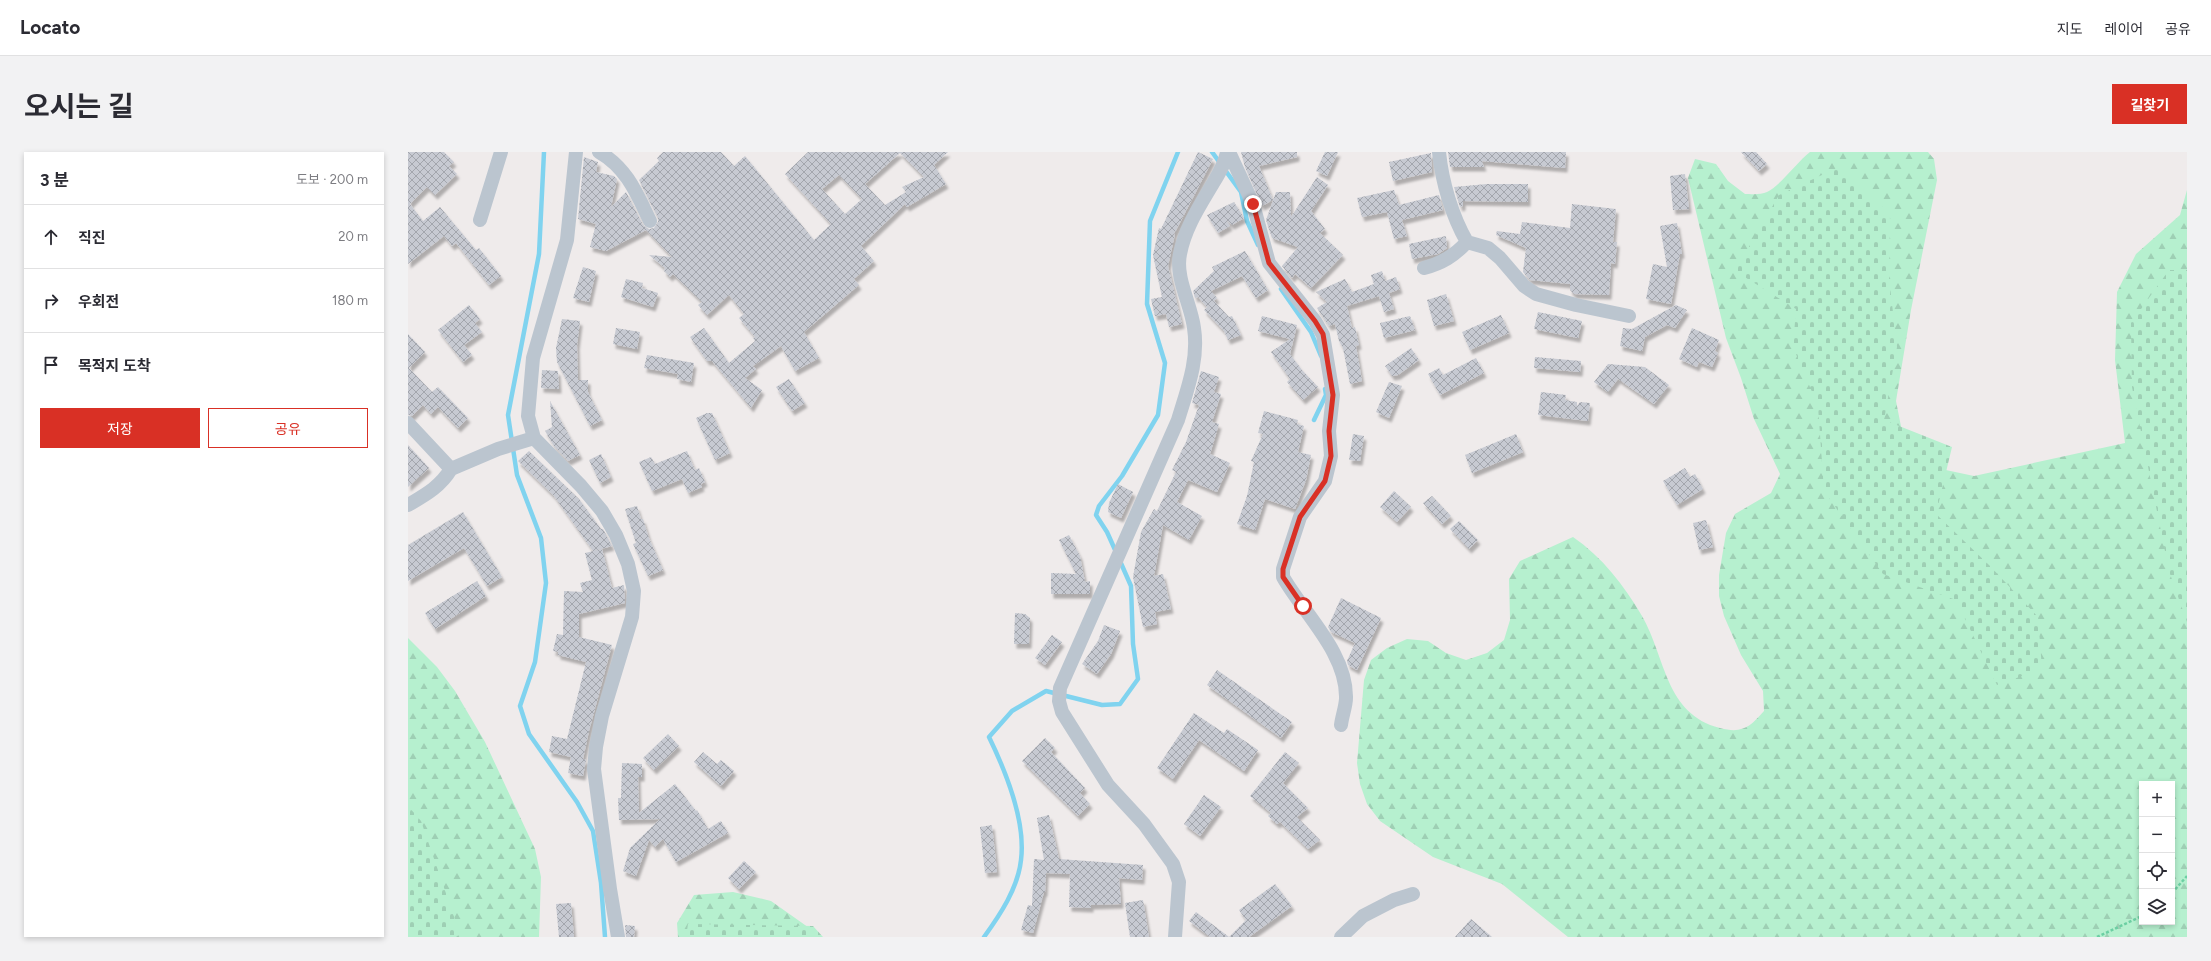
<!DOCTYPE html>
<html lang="ko">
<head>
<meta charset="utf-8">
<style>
	:root { --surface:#fff; --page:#f2f2f3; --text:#2b2b33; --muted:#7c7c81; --line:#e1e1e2; --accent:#d93025 }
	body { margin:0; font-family:Figtree,"Noto Sans KR",sans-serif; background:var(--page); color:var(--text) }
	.controls { position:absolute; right:12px; bottom:12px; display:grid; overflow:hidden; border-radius:0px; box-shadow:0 2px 6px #0003 }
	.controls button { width:36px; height:36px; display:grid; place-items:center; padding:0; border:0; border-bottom:1px solid var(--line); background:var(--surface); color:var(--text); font:20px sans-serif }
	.stop { position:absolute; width:12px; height:12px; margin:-9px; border:3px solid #d93025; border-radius:50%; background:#fff }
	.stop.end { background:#d93025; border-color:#fff; box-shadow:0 1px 4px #0008 }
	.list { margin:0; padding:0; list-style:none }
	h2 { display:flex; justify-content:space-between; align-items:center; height:52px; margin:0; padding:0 16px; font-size:17px }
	h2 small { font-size:13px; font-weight:400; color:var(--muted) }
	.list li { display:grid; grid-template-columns:26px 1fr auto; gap:12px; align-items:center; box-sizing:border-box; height:64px; padding:0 16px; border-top:1px solid var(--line) }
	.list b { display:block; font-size:15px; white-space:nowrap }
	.list em { font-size:13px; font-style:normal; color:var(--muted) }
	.actions { display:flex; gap:8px; padding:12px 16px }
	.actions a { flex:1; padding:9px 0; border:1px solid var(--accent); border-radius:0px; text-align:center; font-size:14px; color:var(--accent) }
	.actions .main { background:var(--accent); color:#fff }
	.icon { flex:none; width:22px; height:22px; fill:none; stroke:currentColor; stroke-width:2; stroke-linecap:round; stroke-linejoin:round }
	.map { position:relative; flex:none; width:1779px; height:785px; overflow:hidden; border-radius:0px }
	header { display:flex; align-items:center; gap:24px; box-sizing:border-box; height:56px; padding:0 20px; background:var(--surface); border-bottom:1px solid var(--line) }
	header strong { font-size:19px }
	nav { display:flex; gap:22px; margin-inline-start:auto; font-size:14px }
	.intro { display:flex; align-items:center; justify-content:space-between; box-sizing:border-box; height:96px; padding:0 24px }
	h1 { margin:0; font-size:28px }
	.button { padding:10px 18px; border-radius:0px; background:var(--accent); color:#fff; font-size:14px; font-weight:700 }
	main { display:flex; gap:24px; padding:0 24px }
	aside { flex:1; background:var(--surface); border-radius:0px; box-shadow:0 2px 6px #0003 }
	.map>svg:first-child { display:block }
</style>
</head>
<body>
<header>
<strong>Locato</strong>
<nav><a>지도</a><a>레이어</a><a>공유</a></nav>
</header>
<div class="intro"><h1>오시는 길</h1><a class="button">길찾기</a></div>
<main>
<aside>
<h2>3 분<small>도보 · 200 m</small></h2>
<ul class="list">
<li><svg class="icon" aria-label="ahead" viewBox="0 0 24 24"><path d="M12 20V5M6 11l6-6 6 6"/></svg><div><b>직진</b></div><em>20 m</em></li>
<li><svg class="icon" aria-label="right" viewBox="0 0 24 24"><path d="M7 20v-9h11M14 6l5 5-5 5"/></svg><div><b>우회전</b></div><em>180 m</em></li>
<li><svg class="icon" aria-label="arrive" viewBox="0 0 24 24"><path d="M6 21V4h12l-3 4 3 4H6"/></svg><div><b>목적지 도착</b></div></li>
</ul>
<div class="actions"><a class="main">저장</a><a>공유</a></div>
</aside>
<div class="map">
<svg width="1779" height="785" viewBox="0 0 1779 785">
	<defs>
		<pattern id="forest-firs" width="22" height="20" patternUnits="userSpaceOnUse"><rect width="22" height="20" fill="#b6f0cf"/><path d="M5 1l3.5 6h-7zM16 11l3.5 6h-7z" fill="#9ecfb4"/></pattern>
		<pattern id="cemetery-stones" width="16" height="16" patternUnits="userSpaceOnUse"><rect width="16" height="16" fill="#b6f0cf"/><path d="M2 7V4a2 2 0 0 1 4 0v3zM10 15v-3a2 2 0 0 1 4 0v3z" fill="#9ecfb4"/></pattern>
		<pattern id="building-cross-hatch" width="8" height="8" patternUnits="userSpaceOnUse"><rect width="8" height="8" fill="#c7cad2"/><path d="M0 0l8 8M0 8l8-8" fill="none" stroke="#a3a6ad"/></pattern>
		<filter id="shadow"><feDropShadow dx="2.5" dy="4.5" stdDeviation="1" flood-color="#0004"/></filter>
	</defs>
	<rect width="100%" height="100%" fill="#efebeb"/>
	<path fill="url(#forest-firs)" fill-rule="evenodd" d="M1402,0H1520L1526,7L1529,28L1503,158L1488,249L1500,310L1566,324L1717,291L1707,208L1709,140L1728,102L1772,63L1779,38V785H1160L1094,732L1025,705L972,669L959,652L952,632L949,611L956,528L963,508L979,496L999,487L1020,489L1038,501L1058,508L1079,501L1096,488L1102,468L1101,427L1112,409L1165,385C1194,405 1216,433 1234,464C1258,506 1257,562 1312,576C1334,582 1342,575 1356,559L1355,539L1333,503L1316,464L1311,444V423L1318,381L1327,362L1363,341L1372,322L1346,267L1333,226L1318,186L1280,26L1287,7L1308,12L1320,29L1337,42C1343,42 1353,43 1359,40C1373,33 1388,11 1402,0ZM1734,632H1764V770H1734Z
		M0,486L29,515L47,539L77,590L127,697L133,725L131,785H0Z
		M325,740L363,749L414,785H270L269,771L286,743Z"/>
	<path fill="url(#cemetery-stones)" d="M1431,15L1482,62L1481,126L1489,195L1476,268L1544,295L1528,362L1581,413L1630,465L1634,517L1589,533L1548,448L1475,422L1416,339L1410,254L1385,195L1388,157L1327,119L1371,43Z
		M1761,118H1779V470L1761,419L1724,235L1723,171Z
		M0,654L13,669L52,782L48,785H0Z
		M280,772L405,774L415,785H278Z"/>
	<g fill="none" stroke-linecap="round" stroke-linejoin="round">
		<path stroke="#80d3ef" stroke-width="4.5" d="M136,0L131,102L100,263L109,323L133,386L138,431L127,510L112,554L121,582L169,650L185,679L193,731L197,785
			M804,0L833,40L839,69L850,93
			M873,137L903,180L913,204
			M906,268L918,243L917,237
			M708,400L699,380L688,363L691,354L714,324L750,263L757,211L739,152L742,69L770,0
			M576,785C592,763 610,736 613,708C618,669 598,620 581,585L604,559L638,539L694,553L712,552L730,527L725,492L723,434L712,409"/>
	</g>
	<path fill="url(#building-cross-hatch)" fill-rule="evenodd" filter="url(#shadow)" d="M0,0H36L46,10L41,14L49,22L27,43L19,35L2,52L15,69L32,55L68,98L71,96L93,124L81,133L48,91L44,94L36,84L0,112Z
		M255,0H313L326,14L337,4L406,88L423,72L377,22L400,0H540L526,13L538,32L499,55L497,52L453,94L466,109L446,127L451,133L396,180L411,206L387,219L373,194L345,214L348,217L337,226L354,238L343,256L304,209H299L282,185L296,176L321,211L347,189L345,186L347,185L331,166L336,162L321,143L299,163L290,153L294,150L265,122L262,125L256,119L257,116L241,103L264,105L238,78L198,99L182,95L188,72L170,67L176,5L190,10L188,20L206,24L209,27L203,55L218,40L235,73L241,77L246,76L250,70V66L231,28L251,9L249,6ZM492,1L516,25L494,35L498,40L477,53L457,32ZM431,23L454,47L437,62L414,37Z
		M790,0L805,7L765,84L767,82L760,114L774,172L761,175L758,162L747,164L743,147L754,145L745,103L751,76L753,77Z
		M833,0H889V5L851,14L865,48L854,54L837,15Z
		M917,0H930L919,24L908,19Z
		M1040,0H1158L1157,16L1074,9L1076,15H1042Z
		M1333,0H1348L1359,12L1351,19Z
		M1023,1L1024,20L985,29L981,10Z
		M1277,22L1281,57L1265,58L1262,24Z
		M909,25L920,33L903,59L917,77L912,81L935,103L903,136L887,122L884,126L874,114L890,95L864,86L858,68L868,40H882L883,65Z
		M1079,32H1120V50L1055,49V54L1052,55L1046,35Z
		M986,38L991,53L1031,43L1035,58L994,68L999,84L986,87L979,60L954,65L949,46Z
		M826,50L836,66L824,73L818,68L822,74L810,81L799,63Z
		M1164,52L1208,57L1205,90H1209L1207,112L1203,111L1201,143L1166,142L1162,138V132L1122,128L1115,120L1118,96L1088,83L1089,79L1112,82L1114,70L1162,76Z
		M1269,71L1274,102H1272L1263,152L1238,147L1245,112L1259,115L1252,74Z
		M1038,84L1039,96L1030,102L1004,107L1001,92Z
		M837,99L860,138L848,146L834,124L803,139L809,146L799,155L790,145L787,146L785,139L806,119L804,115Z
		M175,115L188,119L181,150L165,146Z
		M974,119L977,129L988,125L992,137L981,141L986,157L976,160L971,144L939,154L944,176L947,175L951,193L948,194L954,229L942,232L935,196L931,189L927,172L921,174L909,156L919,150L908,140L937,127L944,140L966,132L963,123Z
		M218,127L235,131L234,136L250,141L245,155L213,145Z
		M1038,142L1046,169L1026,174L1019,148Z
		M806,149L821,165L824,164L833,183L820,188L816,179L796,158Z
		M61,153L72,167L67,171L74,180L56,193L64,203L55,210L30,178Z
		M1268,153L1279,158L1267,176L1259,173L1237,185L1234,199L1212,194L1215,176L1224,177Z
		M1130,160L1174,169L1170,186L1126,177Z
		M1093,163L1101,181L1062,198L1054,180Z
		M854,164L889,173L882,202L894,218L910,235L895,248L879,230L882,227L863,200L882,187L850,179Z
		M1002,164L1007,178L976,186L972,171Z
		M154,167L172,169L169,193L170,228H180V240L194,268L182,274L149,210L148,196Z
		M208,176L232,180L229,197L205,192Z
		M1284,176L1311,188L1307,199L1310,201L1304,215L1291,210L1289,215L1271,207Z
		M0,182L17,200L1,216L24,240L30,235L60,266L50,276L30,255L23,262L15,253L4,264L0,263Z
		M1003,196L1011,208L990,223L984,224L977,214Z
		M239,203L286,211L283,230L269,227L270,222L236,216Z
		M1127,205L1173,209L1172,220L1126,216Z
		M1068,206L1076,221L1032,243L1020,222L1031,216L1035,223Z
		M1200,212L1237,215L1261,233L1246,252L1210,227L1200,240L1186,230Z
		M134,218L150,219L151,237L133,236Z
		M793,219L811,225L806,240L813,242L804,270L811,272L802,302L822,311L809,340L780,328L769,350L794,364L781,388L755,373L746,424L755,422L763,457L747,460L749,472L735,475L725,425L733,380L746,357L749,359L768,320L764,318L778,290L791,253L784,251Z
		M381,227L397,251L384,259L368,235Z
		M981,230L994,234L981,266L968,260Z
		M1133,240L1158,243L1157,248L1169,250V254L1172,250L1182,251L1180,269L1130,263Z
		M142,249L172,303L160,309L146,294L137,279L144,275Z
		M856,259L890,268L889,272L896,274L890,300L903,303L898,328L887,357L857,347L847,378L829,372L839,344L846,310L843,309L855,282L850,281Z
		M299,261H304L322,301L307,308L288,266Z
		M945,282L956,284L952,309L941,308Z
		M1108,282L1115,300L1064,321L1057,303Z
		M0,293L21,316L0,335Z
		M121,299L171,347L193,377H195L204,394L185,399L146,344L110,309Z
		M279,299L287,318L291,316L297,330L293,332L294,335L280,341L274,327L244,339L231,310L243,305L247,312Z
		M193,302L203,325L192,331L181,308Z
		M1277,316L1282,325L1287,322L1295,337L1269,353L1255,329Z
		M710,332L725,340L713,366L700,360L701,351Z
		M986,339L1003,355L989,370L972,355Z
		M1024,344L1043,364L1034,372L1015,351Z
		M229,354L233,367H235L241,386L255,418L240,424L225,392L228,391L217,357Z
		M55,360L94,425L79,434L56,396L0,429V393Z
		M1298,368L1305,395L1291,398L1285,371Z
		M1051,369L1070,388L1061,397L1042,377Z
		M661,383L672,404L677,430L682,429V442H643V421L668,422L651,388Z
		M194,397L204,436L216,433L217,451L171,462V485L204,493L181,579L175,607L178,608L175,624L160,621L163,605L141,600L144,584L159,587L178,510L150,503V500L145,499L149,482L155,483L156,439L175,440L172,431L184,428L177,401Z
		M69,429L78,444L27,477L17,461Z
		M933,446L973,466L949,518L940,513L939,509L947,491L923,480L920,475Z
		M607,461L617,462L622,466L621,492H606Z
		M696,473L712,479L703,502L689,522L674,512L690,489Z
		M644,483L654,490L637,513L627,506Z
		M809,518L884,570L873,586L799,533Z
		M786,561L816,581L819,577L850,598L836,619L791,588L765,627L749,616Z
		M260,582L271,594L246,618L235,606Z
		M637,586L647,596L643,600L677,636L672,641L682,652L670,664L614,609Z
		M295,600L309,612L313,608L326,619L313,634L286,610Z
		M877,600L891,611L875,631L900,656L889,665L912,688L900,697L872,670L869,672L860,664L863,661L842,644Z
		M214,611L234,612V625H230L231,661L267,632L288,659L289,658L300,677L313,669L320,681L268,710L255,687L247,695L241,688L228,724L215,719L222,696L252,667L211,668L210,646H213Z
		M796,643L813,655L792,684L776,672Z
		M641,663L651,707L735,713L734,728L711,726L713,752L683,753V756L661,755L662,722L638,721L637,740H636L625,781L613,778L620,753L624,754L626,707L636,708L629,666Z
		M584,673L589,720L577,721L572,675Z
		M336,709L348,720L331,737L320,726Z
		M867,732L884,754L841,785H821L838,768L831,758Z
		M735,748L741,785H722L717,751Z
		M163,751L166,785H151L148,752Z
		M788,760L821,785H802L781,769Z
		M1063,767L1084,785H1047Z
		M217,773L227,774L226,785H218Z"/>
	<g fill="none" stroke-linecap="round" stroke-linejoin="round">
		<path stroke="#6ccfa3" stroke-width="2.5" stroke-dasharray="3 2" stroke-linecap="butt" d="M1764,741L1779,724
			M1689,785L1734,764"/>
		<path stroke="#bbc5cf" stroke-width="14" d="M168,0L159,88L125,206L120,264L126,286L173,334L194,359L208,383L220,412L226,439L224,465L194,564L188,595L186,617L202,737L210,785
			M191,0C219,16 229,42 242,69
			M821,0L845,52L861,111L907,169L915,183L925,243L921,279L923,304L917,329L892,365L875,417V425C896,462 939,501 938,546C938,554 934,564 933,573
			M1031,0C1034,30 1044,64 1059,90L1080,96L1092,106L1116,134L1128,142L1168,153L1221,164
			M72,68L93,0
			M1016,116C1034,111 1046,104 1059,90
			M0,271L43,317L90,297L126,286
			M0,353C17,343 32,335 43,317
			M767,785L771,730L765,712L736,672L700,633L654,560L651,549L652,536L770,268C779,238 791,208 786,176C783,152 767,126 772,102C777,76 791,55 804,33C810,23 817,12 819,0
			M933,785L955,764L986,748L1005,742"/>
	</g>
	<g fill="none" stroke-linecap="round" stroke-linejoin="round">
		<path stroke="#d93025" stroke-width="5" d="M845,52L861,111L907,169L915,182L925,243L921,279L923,304L917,329L892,365L875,417V425L895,454"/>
	</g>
</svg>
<div class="controls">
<button>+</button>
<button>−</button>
<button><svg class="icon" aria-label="locate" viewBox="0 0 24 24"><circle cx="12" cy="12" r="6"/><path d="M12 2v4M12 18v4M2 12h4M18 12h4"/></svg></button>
<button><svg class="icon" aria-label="layers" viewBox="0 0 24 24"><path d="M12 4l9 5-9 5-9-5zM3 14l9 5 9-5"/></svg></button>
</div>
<div class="stop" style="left:895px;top:454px"></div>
<div class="stop end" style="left:845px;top:52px"></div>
</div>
</main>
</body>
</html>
